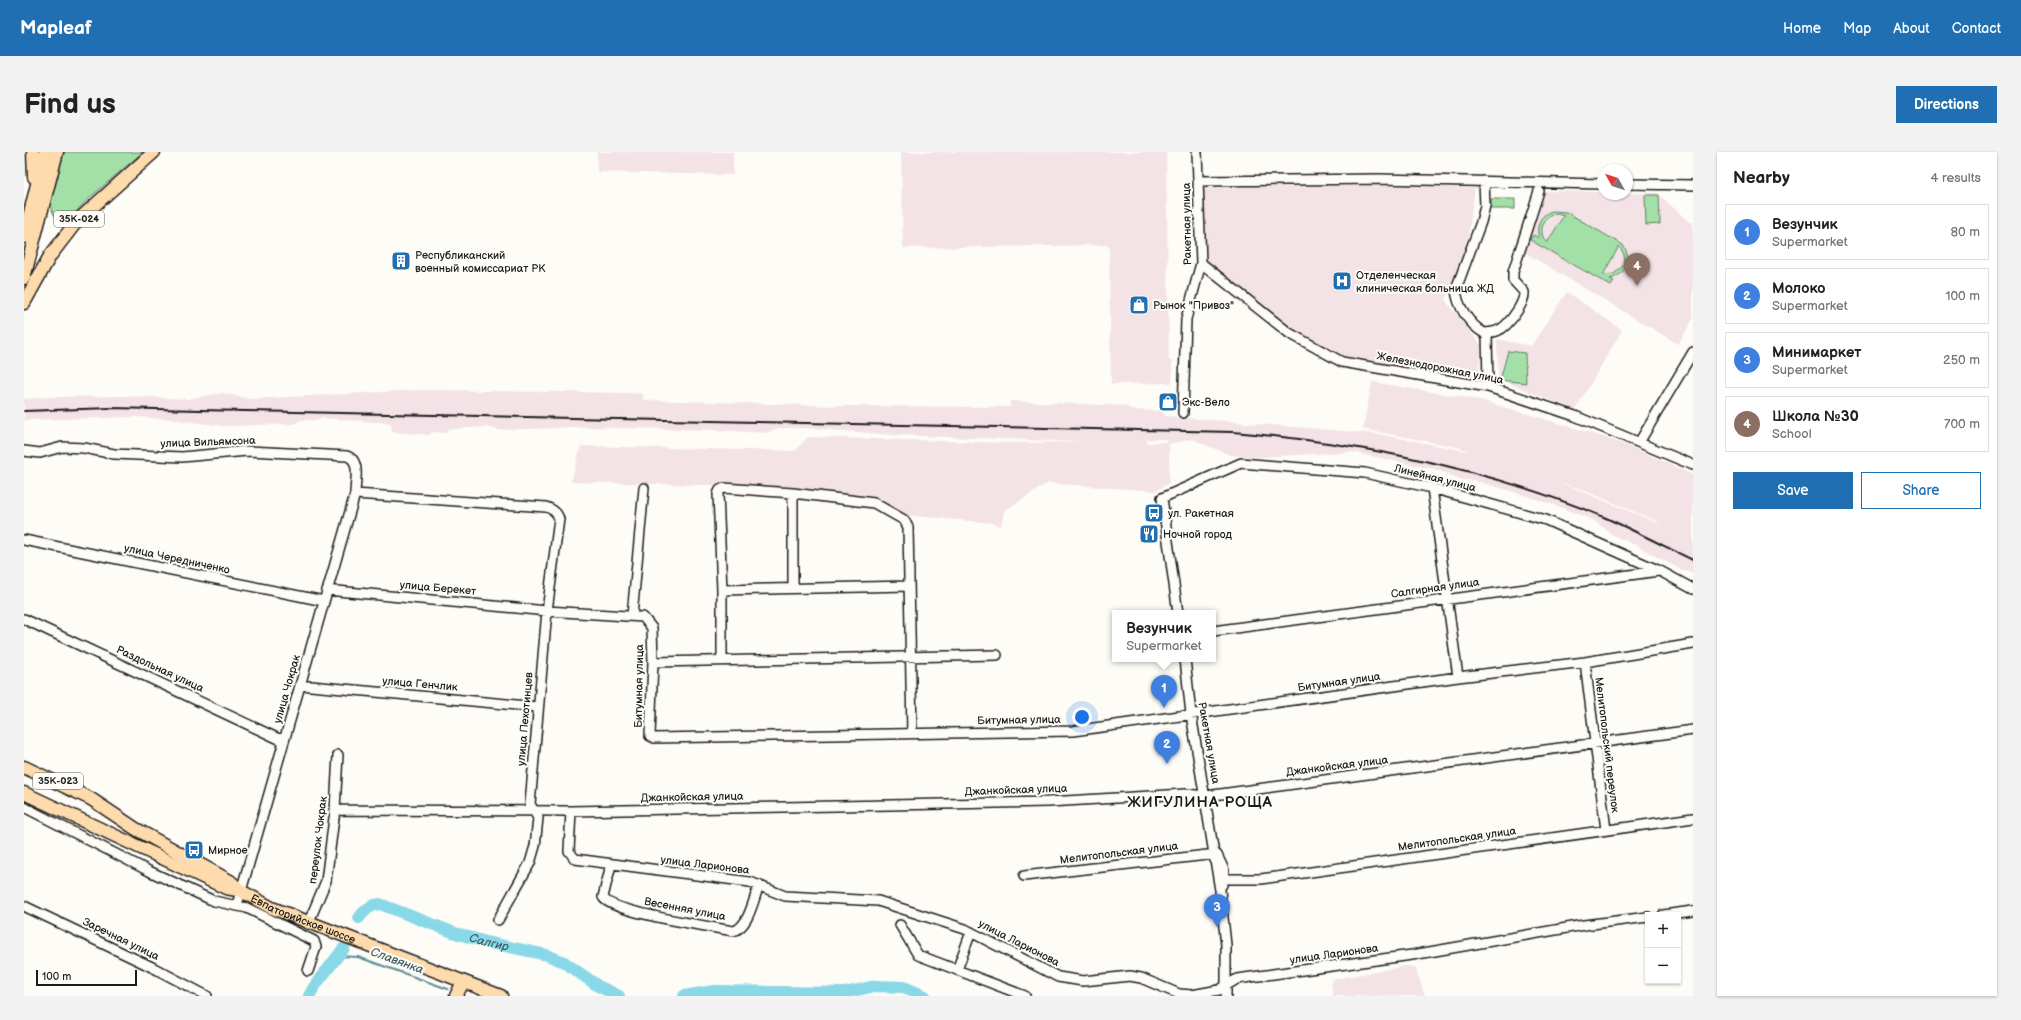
<!DOCTYPE html>
<html lang="en">
<head>
<meta charset="utf-8">
<style>
	:root { --surface:#fff; --page:#f2f2f2; --text:#222; --muted:#767676; --line:#e0e0e0; --accent:#1f6fb2 }
	body { margin:0; font-family:"Balsamiq Sans",sans-serif; background:var(--page); color:var(--text) }
	.controls { position:absolute; right:12px; bottom:12px; display:grid; overflow:hidden; border-radius:0px; box-shadow:0 1px 3px #0004 }
	.controls button { width:36px; height:36px; display:grid; place-items:center; padding:0; border:0; border-bottom:1px solid var(--line); background:var(--surface); color:var(--text); font:20px sans-serif }
	.compass { position:absolute; left:1573px; top:12px; width:36px; height:36px; border-radius:50%; background:var(--surface); box-shadow:0 1px 3px #0004; rotate:309deg }
	.scale { position:absolute; left:12px; bottom:10px; width:101px; box-sizing:border-box; padding-left:4px; border:2px solid #1c1c1c; border-top:0; font-size:11px; line-height:14px; white-space:nowrap; color:#1c1c1c; -webkit-text-stroke:3px #fdfcf7; paint-order:stroke }
	.you { position:absolute; left:1058px; top:565px; width:14px; height:14px; margin:-10px; border:3px solid #fff; border-radius:50%; background:#1a73e8; box-shadow:0 0 0 6px #1a73e833 }
	.badge { display:grid; place-items:center; width:26px; height:26px; border-radius:50%; background:var(--accent); color:#fff; font-size:13px; font-weight:700 }
	.pin { position:absolute; translate:-50% -33px; filter:drop-shadow(0 1px 2px #0008) }
	.pin::after { content:''; position:absolute; top:21px; width:14px; height:12px; background:inherit; clip-path:polygon(0 0,100% 0,50% 100%) }
	.popup { position:absolute; left:1088px; top:458px; width:104px; height:52px; box-sizing:border-box; display:grid; place-content:center; border-radius:0px; background:var(--surface); filter:drop-shadow(0 1px 3px #0005); font-size:13px; white-space:nowrap; color:var(--muted) }
	.popup b { font-size:15px; color:var(--text) }
	.popup::after { content:''; position:absolute; left:50%; top:100%; margin-left:-8px; border:8px solid transparent; border-top-color:var(--surface) }
	.list { margin:0; padding:0; list-style:none }
	h2 { display:flex; justify-content:space-between; align-items:center; height:52px; margin:0; padding:0 16px; font-size:17px }
	h2 small { font-size:13px; font-weight:400; color:var(--muted) }
	.list li { display:grid; grid-template-columns:26px 1fr auto; gap:12px; align-items:center; box-sizing:border-box; height:56px; margin:0 8px 8px; padding:0 8px; border:1px solid var(--line); border-radius:0px }
	.list b { display:block; font-size:15px; white-space:nowrap }
	.list p { margin:0; font-size:13px; white-space:nowrap; color:var(--muted) }
	.list em { font-size:13px; font-style:normal; color:var(--muted) }
	.actions { display:flex; gap:8px; padding:12px 16px }
	.actions a { flex:1; padding:9px 0; border:1px solid var(--accent); border-radius:0px; text-align:center; font-size:14px; color:var(--accent) }
	.actions .main { background:var(--accent); color:#fff }
	.map { position:relative; flex:none; width:1669px; height:844px; overflow:hidden; border-radius:0px }
	header { display:flex; align-items:center; gap:24px; box-sizing:border-box; height:56px; padding:0 20px; background:var(--accent); color:#fff }
	header strong { font-size:19px }
	nav { display:flex; gap:22px; margin-inline-start:auto; font-size:14px }
	.intro { display:flex; align-items:center; justify-content:space-between; box-sizing:border-box; height:96px; padding:0 24px }
	h1 { margin:0; font-size:28px }
	.button { padding:10px 18px; border-radius:0px; background:var(--accent); color:#fff; font-size:14px; font-weight:700 }
	main { display:flex; gap:24px; padding:0 24px }
	aside { flex:1; background:var(--surface); border-radius:0px; box-shadow:0 1px 3px #0004 }
	.map>svg:first-child { display:block }
</style>
</head>
<body>
<header>
<strong>Mapleaf</strong>
<nav><a>Home</a><a>Map</a><a>About</a><a>Contact</a></nav>
</header>
<div class="intro"><h1>Find us</h1><a class="button">Directions</a></div>
<main>
<div class="map">
<svg width="1669" height="844" viewBox="0 0 1669 844">
	<rect width="100%" height="100%" fill="#fdfcf7"/>
	<filter id="ink" filterUnits="userSpaceOnUse"><feTurbulence type="fractalNoise" baseFrequency=".025" numOctaves="2"/><feDisplacementMap in="SourceGraphic" scale="8" xChannelSelector="R" yChannelSelector="G"/><feConvolveMatrix kernelMatrix="1 2 1 2 8 2 1 2 1" color-interpolation-filters="sRGB"/></filter>
	<g filter="url(#ink)">
		<path fill="#f3e2e6" fill-rule="evenodd" d="M573,0H709V23L573,20Z
			M877,0H1142L1145,209H1148V231L1087,232L1085,93L879,96Z
			M1355,33L1451,36L1441,104L1421,148L1457,193L1454,230L1319,208L1300,198L1266,176L1182,109L1177,36Z
			M1520,39L1579,40V42L1633,41L1663,68L1669,71V167L1654,192L1500,100Z
			M1543,140L1598,178L1551,258L1474,227L1473,187L1507,194Z
			M1348,230L1456,248L1567,281L1608,295L1669,323V422L1652,415L1617,396L1613,392H1609L1589,383L1571,369L1541,357L1497,342L1449,328H1439L1410,317L1327,300L1235,305L1206,303L1168,287L1145,292V331L1131,339L1024,331L980,359L977,374L968,371L880,363L852,346L733,334L547,330L557,294L771,299L784,285L987,291L1060,290L870,283L781,276H755L741,281L694,278L560,275L474,278L462,275L424,277V281L407,280V283L368,280L367,271L295,266V268H277L270,272L200,274L145,267L110,265L0,268V247L26,245L101,244L164,247L198,241L227,247L397,238L607,241L619,242V248L815,254L986,255V249L1102,254L1108,258L1138,259L1142,264L1354,282L1447,300L1434,295L1339,277ZM1123,287H1142L1143,290L1123,291ZM1533,329L1562,339L1630,368L1638,373Z
			M1381,814L1391,815L1401,844H1309L1307,828Z"/>
		<path fill="#a3e0a8" stroke="#607e62" fill-rule="evenodd" d="M38,0H119L64,47L44,68L30,63L25,51Z
			M1621,43H1635L1636,72L1622,73Z
			M1467,47H1491V57H1468Z
			M1528,59L1542,60L1599,93C1609,107 1602,123 1586,127L1590,129L1587,134L1506,88L1509,83L1515,86C1511,74 1516,63 1528,59ZM1533,61L1540,63L1523,91C1513,80 1518,65 1533,61ZM1595,94L1600,102L1599,114L1590,122L1579,123Z
			M1484,199L1501,201L1502,231L1476,228Z"/>
		<g fill="none" stroke-linecap="round" stroke-linejoin="round">
			<path stroke="#5d8d96" stroke-width="2" d="M314,804L334,805L424,837"/>
			<g stroke="#89d8e7" stroke-width="12">
				<path id="s1" d="M335,766C341,758 346,753 356,752L431,781L462,790L523,803L540,810L574,834L595,844"/>
				<path d="M285,844L290,835L320,796"/>
				<path d="M660,844L690,839L821,841L851,834L880,835L901,844"/>
			</g>
			<g stroke="#1c1c1c" stroke-width="12">
				<path id="minor" d="M1174,29L1355,27L1579,32
					M1460,29L1461,54L1457,70L1432,137C1433,154 1445,172 1460,181C1467,181 1476,179 1482,173C1489,166 1501,150 1500,140L1489,128V120L1515,39
					M1603,32L1669,33
					M1177,111L1265,181L1318,210L1464,235L1551,264L1669,313
					M1463,181L1464,235
					M1159,261L1162,167L1177,111L1173,0
					M1616,289L1669,200
					M0,299L16,301L38,295L60,296L90,302L158,305L223,299L323,304C337,308 331,330 331,342L213,753
					M1408,336L1434,525
					M331,342L522,355C529,357 533,360 535,367L523,459L506,652L514,666L511,694L506,711L474,768
					M0,388L300,449
					M769,436V341
					M303,438L523,459L619,465L628,476L629,510L626,584L630,586L1049,579L1434,525L1561,510L1669,492
					M698,438L885,434
					M1154,461L1138,346L1217,311L1341,321L1408,336L1522,368L1636,419L1669,437
					M608,464L620,336
					M0,467L255,587L261,585
					M1189,479L1635,419
					M698,507V438L694,342L696,338L700,336L769,341L850,351L880,368L884,375L888,581
					M1161,507L1167,562L1196,738L1202,793V844
					M629,510L973,503
					M1561,510L1582,678
					M276,533L514,555
					M0,655L125,719L190,749L223,756L290,789L292,795L284,819
					M311,658L547,659L1024,650L1161,642L1182,644L1669,578
					M547,659L545,699L551,707L726,730L761,744L854,749L941,777L1034,825L1059,829L1106,824L1117,826L1155,842L1168,843L1195,838L1213,827L1388,803L1560,773L1624,765
					M1193,703L1200,718L1198,733
					M587,713L579,745C585,760 689,775 709,779C724,777 730,746 735,733
					M1000,724L1192,702
					M1200,727H1237L1669,666
					M0,754L128,815L183,844
					M1639,763L1669,759
					M284,772L302,729L311,658L314,603
					M876,773L894,803L1001,844
					M933,818L947,780"/>
			</g>
			<g stroke="#1c1c1c" stroke-width="15">
				<g id="major">
					<path d="M9,0L10,25"/>
					<path d="M0,85L21,0"/>
					<path d="M0,126L33,0"/>
					<path d="M0,151L26,104L53,69L130,0"/>
					<path id="s2" d="M0,615L67,647L112,677L206,729L217,739L248,756L477,844"/>
					<path d="M0,641L202,736L213,738"/>
					<path d="M432,844L439,830"/>
				</g>
			</g>
			<use href="#minor" stroke="#fdfcf7" stroke-width="9"/>
			<use href="#major" stroke="#fedbac" stroke-width="12"/>
			<path stroke="#1c1c1c" stroke-width="2" d="M0,259L87,256L221,259L1209,280C1336,291 1463,316 1582,366C1611,379 1640,394 1669,408"/>
		</g>
	</g>
	<defs>
		<g id="building-square" transform="scale(1)"><rect x="-9" y="-9" width="18" height="18" rx="4" fill="#1f6fb2" stroke="#fdfcf7"/><path d="M-4-6H4V6H1V3H-1V6H-4ZM-2.5-4.3h1.7v1.8h-1.7ZM.8-4.3h1.7v1.8H.8ZM-2.5-1h1.7V.8h-1.7ZM.8-1h1.7V.8H.8Z" fill="#fff"/></g>
		<g id="hospital-square" transform="scale(1)"><rect x="-9" y="-9" width="18" height="18" rx="4" fill="#1f6fb2" stroke="#fdfcf7"/><path d="M-5-5h3v3.5h4V-5h3V5h-3V1.5h-4V5h-3Z" fill="#fff"/></g>
		<g id="shop-square" transform="scale(1)"><rect x="-9" y="-9" width="18" height="18" rx="4" fill="#1f6fb2" stroke="#fdfcf7"/><path d="M-5-2.5h2.3a2.7 3.5 0 0 1 5.4 0H5L5.5 6h-11ZM-1.5-2.5h3a1.5 2.3 0 0 0-3 0Z" fill="#fff"/></g>
		<g id="bus-square" transform="scale(1)"><rect x="-9" y="-9" width="18" height="18" rx="4" fill="#1f6fb2" stroke="#fdfcf7"/><path d="M-5-6H5V4H4V6H2V4H-2V6H-4V4H-5ZM-3.5-4V0h7V-4ZM-3.5 1.2v1.5H-2V1.2ZM2 1.2v1.5H3.5V1.2Z" fill="#fff"/></g>
		<g id="restaurant-square" transform="scale(1)"><rect x="-9" y="-9" width="18" height="18" rx="4" fill="#1f6fb2" stroke="#fdfcf7"/><path d="M-5-6h1v4h1v-4h1v4h1v-4h1v5L-1.5 .5V6h-2V.5L-5-1ZM5-6V6H3V1.5H1.5Q1.5-4 5-6Z" fill="#fff"/></g>
	</defs>
	<g fill-rule="evenodd">
		<use href="#building-square" x="377" y="109"/>
		<use href="#hospital-square" x="1318" y="129"/>
		<use href="#shop-square" x="1115" y="153"/>
		<use href="#shop-square" x="1144" y="250"/>
		<use href="#bus-square" x="1130" y="361"/>
		<use href="#restaurant-square" x="1125" y="382"/>
		<use href="#bus-square" x="170" y="698"/>
	</g>
	<g text-anchor="middle" dominant-baseline="central" stroke-width="4" stroke-linejoin="round" paint-order="stroke">
		<g fill="#fdfcf7" stroke="#605f5e" stroke-width="1">
			<rect x="30" y="59" width="50" height="16" rx="3"/>
			<rect x="9" y="621" width="50" height="16" rx="3"/>
		</g>
		<g font-size="10" font-weight="bold" fill="#1c1c1c">
			<text x="55" y="67">35К-024</text>
			<text x="34" y="629">35К-023</text>
		</g>
		<g font-size="11" fill="#1c1c1c" stroke="#fdfcf7">
			<text transform="translate(1163 72) rotate(-91)">Ракетная улица</text>
			<text transform="translate(1416 216) rotate(11)">Железнодорожная улица</text>
			<text transform="translate(184 290) rotate(-2)">улица Вильямсона</text>
			<text transform="translate(1411 326) rotate(14)">Линейная улица</text>
			<text transform="translate(153 407) rotate(12)">улица Чередниченко</text>
			<text transform="translate(414 436) rotate(5)">улица Берекет</text>
			<text transform="translate(1411 436) rotate(-8)">Салгирная улица</text>
			<text transform="translate(136 517) rotate(25)">Раздольная улица</text>
			<text transform="translate(1315 530) rotate(-8)">Битумная улица</text>
			<text transform="translate(396 532) rotate(5)">улица Генчлик</text>
			<text transform="translate(615 534) rotate(-89)">Битумная улица</text>
			<text transform="translate(263 537) rotate(-74)">улица Чокрак</text>
			<text transform="translate(501 567) rotate(-85)">улица Пехотинцев</text>
			<text transform="translate(995 568) rotate(-1)">Битумная улица</text>
			<text transform="translate(1185 591) rotate(80)">Ракетная улица</text>
			<text transform="translate(1583 593) rotate(83)">Мелитопольский переулок</text>
			<text transform="translate(1313 614) rotate(-7)">Джанкойская улица</text>
			<text transform="translate(992 638) rotate(-2)">Джанкойская улица</text>
			<text transform="translate(668 645) rotate(-1)">Джанкойская улица</text>
			<text transform="translate(1433 687) rotate(-8)">Мелитопольская улица</text>
			<text transform="translate(294 688) rotate(-83)">переулок Чокрак</text>
			<text transform="translate(1095 701) rotate(-7)">Мелитопольская улица</text>
			<text transform="translate(681 713) rotate(7)">улица Ларионова</text>
			<text transform="translate(661 757) rotate(11)">Весенняя улица</text>
			<text stroke="none"><textPath href="#s2" startOffset="319">Евпаторийское шоссе</textPath></text>
			<text transform="translate(97 787) rotate(26)">Заречная улица</text>
			<text transform="translate(995 791) rotate(27)">улица Ларионова</text>
			<text transform="translate(1310 802) rotate(-8)">улица Ларионова</text>
		</g>
		<g font-size="11" fill="#1c1c1c" stroke="#fdfcf7" text-anchor="start">
			<text x="391" y="103">Республиканский<tspan x="391" dy="13">военный комиссариат РК</tspan></text>
			<text x="1332" y="123">Отделенческая<tspan x="1332" dy="13">клиническая больница ЖД</tspan></text>
			<text x="1129" y="153">Рынок "Привоз"</text>
			<text x="1158" y="250">Экс-Вело</text>
			<text x="1144" y="361">ул. Ракетная</text>
			<text x="1139" y="382">Ночной город</text>
			<text x="184" y="698">Мирное</text>
		</g>
		<g font-size="12" font-style="italic" fill="#425e63" stroke="#fdfcf7">
			<text stroke="none"><textPath href="#s1" startOffset="142">Салгир</textPath></text>
			<text transform="translate(373 809) rotate(20)">Славянка</text>
		</g>
		<g font-size="15" font-weight="bold" letter-spacing="1" fill="#1c1c1c" stroke="#fdfcf7">
			<text x="1176" y="650">ЖИГУЛИНА РОЩА</text>
		</g>
	</g>
</svg>
<div class="controls">
<button>+</button>
<button>−</button>
</div>
<svg class="compass" viewBox="-18 -18 36 36"><path d="M0-13l5 13h-10z" fill="#e53935"/><path d="M0 13l5-13h-10z" fill="#767676"/></svg>
<div class="scale">100 m</div>
<div class="you"></div>
<div class="pin badge" style="left:1140px;top:556px;background:#3f7fe0">1</div>
<div class="popup"><b>Везунчик</b>Supermarket</div>
<div class="pin badge" style="left:1143px;top:612px;background:#3f7fe0">2</div>
<div class="pin badge" style="left:1193px;top:775px;background:#3f7fe0">3</div>
<div class="pin badge" style="left:1613px;top:134px;background:#8d6e63">4</div>
</div>
<aside>
<h2>Nearby<small>4 results</small></h2>
<ul class="list">
<li><span class="badge" style="background:#3f7fe0">1</span><div><b>Везунчик</b><p>Supermarket</p></div><em>80 m</em></li>
<li><span class="badge" style="background:#3f7fe0">2</span><div><b>Молоко</b><p>Supermarket</p></div><em>100 m</em></li>
<li><span class="badge" style="background:#3f7fe0">3</span><div><b>Минимаркет</b><p>Supermarket</p></div><em>250 m</em></li>
<li><span class="badge" style="background:#8d6e63">4</span><div><b>Школа №30</b><p>School</p></div><em>700 m</em></li>
</ul>
<div class="actions"><a class="main">Save</a><a>Share</a></div>
</aside>
</main>
</body>
</html>
